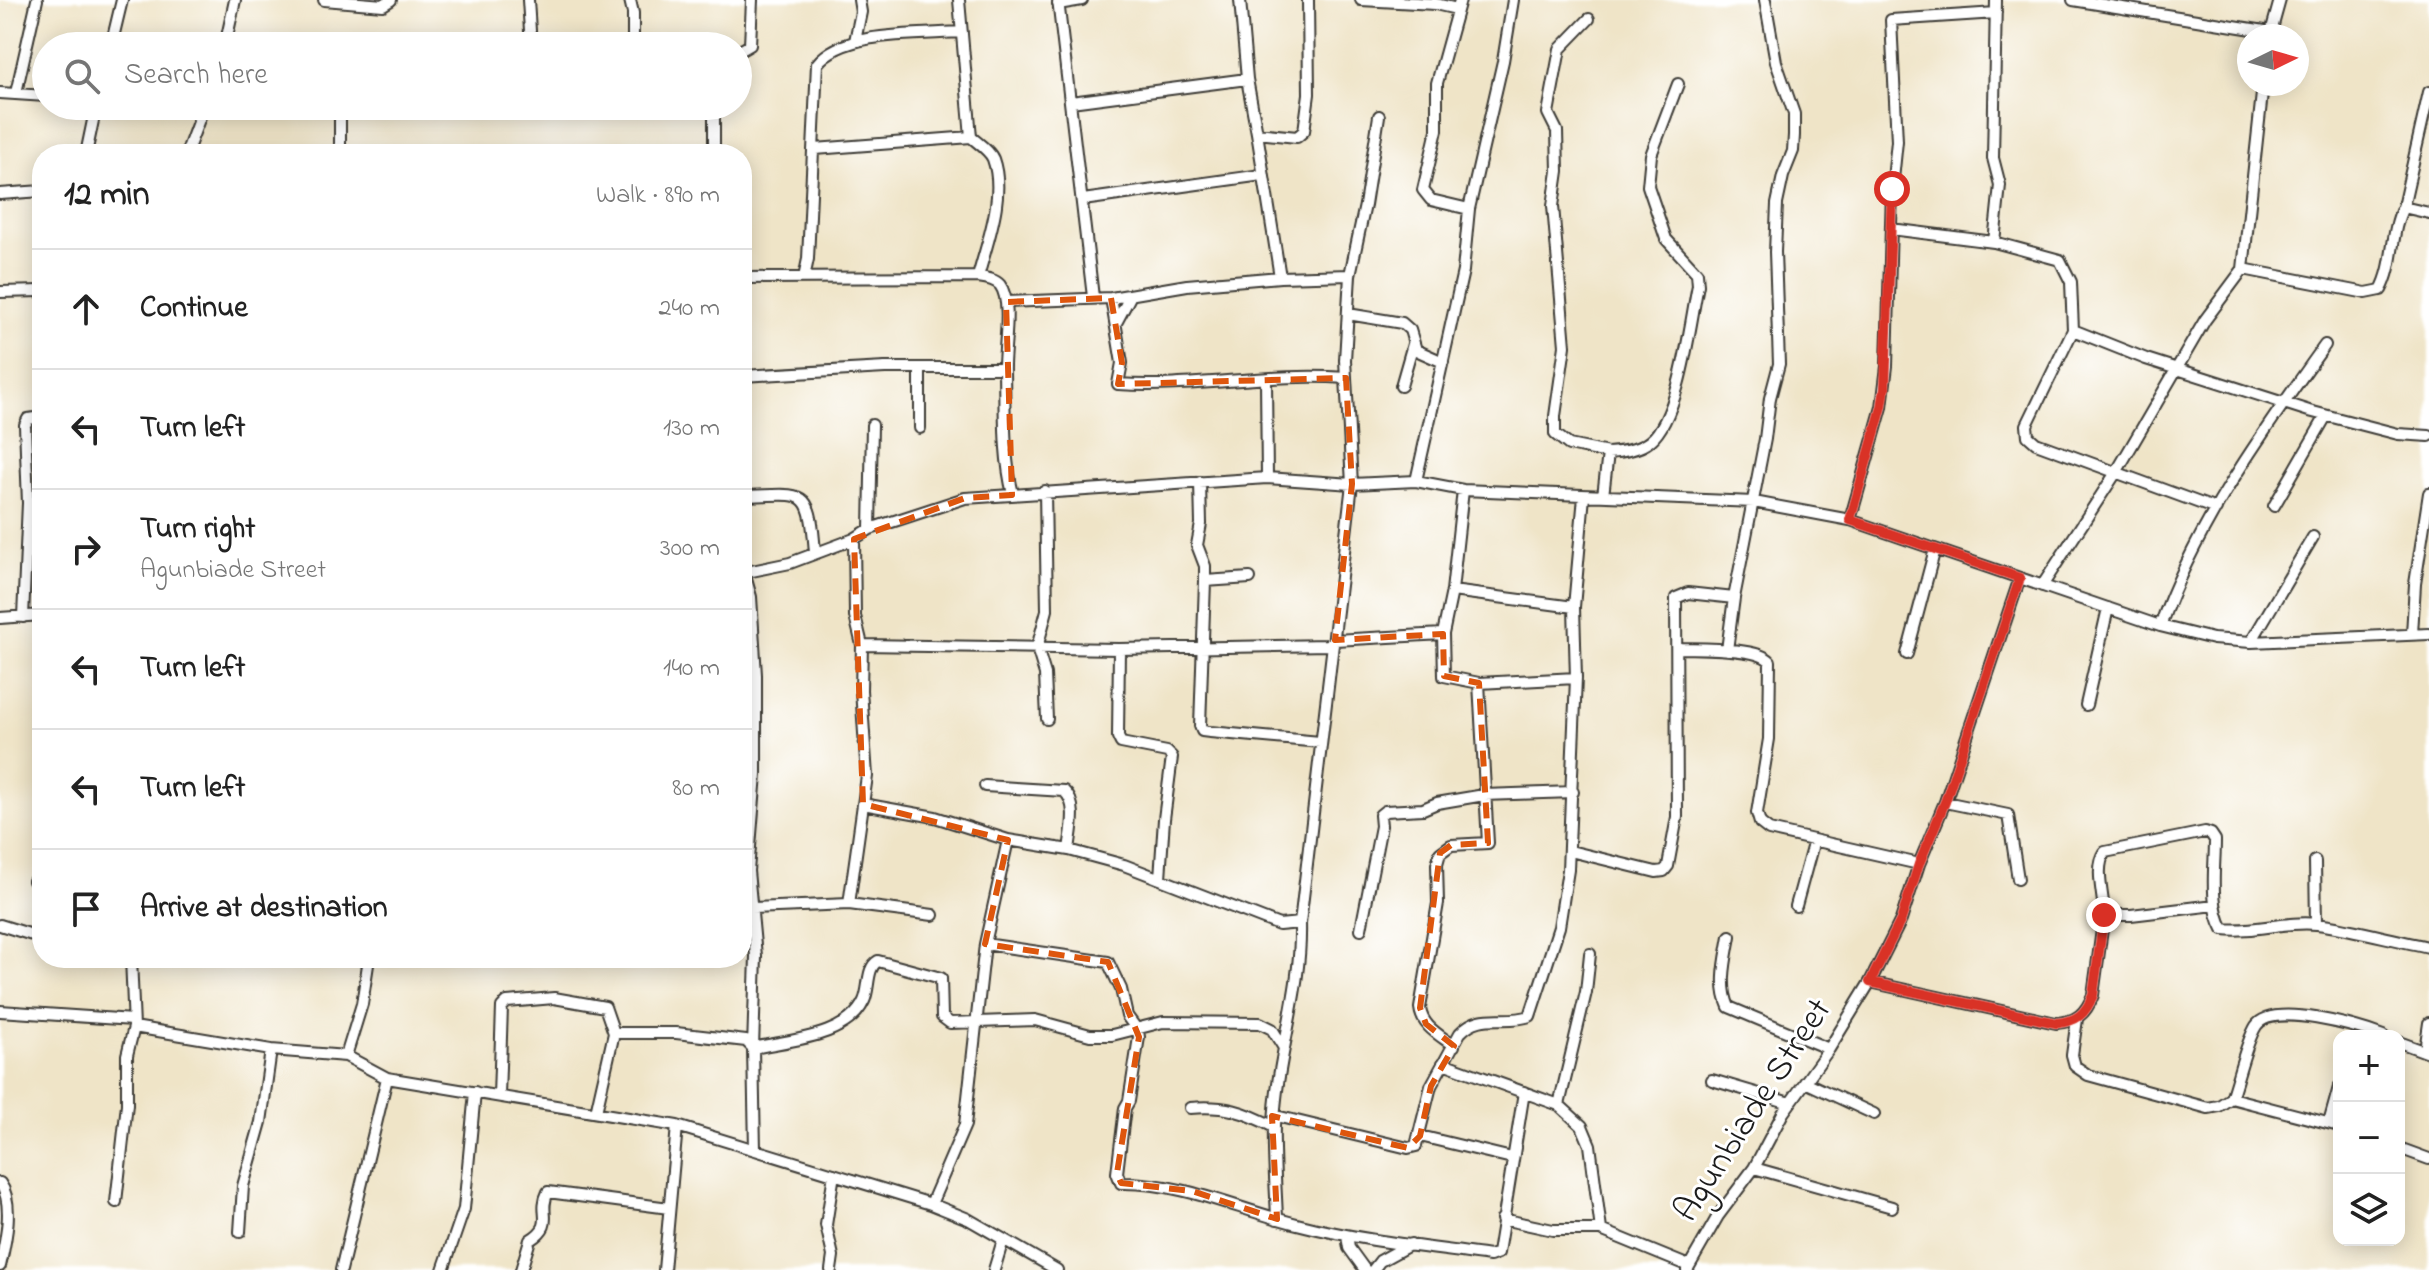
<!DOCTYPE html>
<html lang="en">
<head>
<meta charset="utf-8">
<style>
	:root { --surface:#fff; --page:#f6f6f6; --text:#222; --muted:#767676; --line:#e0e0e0 }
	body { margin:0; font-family:"Indie Flower",sans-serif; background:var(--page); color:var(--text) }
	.controls { position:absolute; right:24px; bottom:24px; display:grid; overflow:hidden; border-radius:16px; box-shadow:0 4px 20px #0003 }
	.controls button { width:72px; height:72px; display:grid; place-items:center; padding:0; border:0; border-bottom:2px solid var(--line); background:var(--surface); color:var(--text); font:40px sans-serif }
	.compass { position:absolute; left:2237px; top:24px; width:72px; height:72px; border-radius:50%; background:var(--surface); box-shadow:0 4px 20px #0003; rotate:85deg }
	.stop { position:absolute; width:24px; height:24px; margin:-18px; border:6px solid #d93025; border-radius:50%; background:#fff }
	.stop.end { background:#d93025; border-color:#fff; box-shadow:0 2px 8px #0008 }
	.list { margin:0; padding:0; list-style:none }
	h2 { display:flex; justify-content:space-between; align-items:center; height:104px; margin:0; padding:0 32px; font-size:34px }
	h2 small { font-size:26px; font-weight:400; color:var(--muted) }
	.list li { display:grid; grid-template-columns:52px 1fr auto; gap:24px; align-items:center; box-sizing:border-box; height:120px; padding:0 32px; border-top:2px solid var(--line) }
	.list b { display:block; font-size:30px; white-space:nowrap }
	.list p { margin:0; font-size:26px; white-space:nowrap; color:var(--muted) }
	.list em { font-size:26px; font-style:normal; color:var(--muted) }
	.icon { flex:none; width:44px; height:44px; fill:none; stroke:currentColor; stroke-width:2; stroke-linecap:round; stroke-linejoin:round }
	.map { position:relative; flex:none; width:2429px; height:1270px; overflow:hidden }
	.search { position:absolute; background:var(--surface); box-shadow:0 4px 20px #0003; left:32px; top:32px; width:720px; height:88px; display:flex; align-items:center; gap:20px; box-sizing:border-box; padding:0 28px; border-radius:44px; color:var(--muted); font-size:30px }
	.panel { position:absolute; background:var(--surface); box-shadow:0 4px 20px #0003; left:32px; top:144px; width:720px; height:824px; border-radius:32px }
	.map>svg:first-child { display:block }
</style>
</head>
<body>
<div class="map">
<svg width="2429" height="1270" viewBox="0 0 2429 1270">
	<rect width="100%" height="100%" fill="#fff"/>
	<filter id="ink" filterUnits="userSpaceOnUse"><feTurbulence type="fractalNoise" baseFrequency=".0125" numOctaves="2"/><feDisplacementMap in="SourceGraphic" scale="16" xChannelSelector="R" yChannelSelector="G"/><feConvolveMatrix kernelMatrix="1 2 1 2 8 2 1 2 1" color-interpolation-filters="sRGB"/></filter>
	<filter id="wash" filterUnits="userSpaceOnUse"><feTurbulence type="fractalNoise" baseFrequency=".006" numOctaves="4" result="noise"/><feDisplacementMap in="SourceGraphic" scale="32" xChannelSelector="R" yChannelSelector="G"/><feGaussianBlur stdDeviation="1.8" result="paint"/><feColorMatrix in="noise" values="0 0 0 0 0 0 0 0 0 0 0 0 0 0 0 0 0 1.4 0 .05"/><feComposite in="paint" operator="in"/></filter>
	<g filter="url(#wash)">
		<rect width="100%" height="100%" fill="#efe4c7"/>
	</g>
	<g filter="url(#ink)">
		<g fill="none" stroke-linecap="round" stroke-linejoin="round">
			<g stroke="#3c3a36" stroke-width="14">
				<path id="street" d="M324,0L383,5L391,0
					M528,0L531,46
					M630,0L633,13V46
					M959,0L971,137C978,143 990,151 993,159C1006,195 987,242 978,277C985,278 995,279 1000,285C1013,302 1003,350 1004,371C1005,411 1003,455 1013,494
					M1058,0L1093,297
					M1240,0L1247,79L1257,133
					M1361,0L1435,4L1457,9
					M1460,0L1437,83V130L1423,190L1431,200L1469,209
					M2073,0L2271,32
					M1058,4L1082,0
					M1589,19L1560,49L1548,113L1557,131L1558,171L1553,206L1565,346L1555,416V434L1569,445L1608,453
					M2270,36L2280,0
					M228,39L249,46
					M855,41L861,12L859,0
					M111,46L122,0
					M225,46L235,0
					M738,52L750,45L752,0
					M0,93L46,96
					M16,93L37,0
					M1071,102L1247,79
					M815,149L971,137
					M86,154L96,106
					M186,154L204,106
					M340,154V106
					M714,154V106
					M0,194L42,191
					M1083,200L1262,175
					M2403,207L2429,213
					M1891,229L1994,242L2000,185L1993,158L1996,0
					M1994,242L2060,260L2071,282L2073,330L2146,359L2309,411L2398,434L2429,436
					M2243,269L2366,293L2381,290C2395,264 2390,233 2403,207L2429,92
					M1280,277L1257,133L1297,137L1304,131L1309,94L1308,0
					M742,278L978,277
					M804,278L808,259L817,64C843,30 921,35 962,32
					M0,292L42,291
					M1111,298L1122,363L1118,384C1195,389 1270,372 1346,378
					M1006,302L1111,298L1187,285L1280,277L1350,275
					M1348,314L1402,323L1410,330L1416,350L1443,362
					M1116,323L1131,295
					M2073,330L2027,425L2028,436L2036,443L2216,509
					M742,376L885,368H1004
					M1266,380L1267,478
					M1401,386L1413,344
					M920,428V368
					M1416,481L1463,271L1469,209L1503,61L1513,0
					M1200,482L1201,524L1197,545L1205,566V581L1200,726L1202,731L1210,732L1320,742
					M1463,490L1452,591L1443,634L1444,676L1479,683L1576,678
					M1045,491L1047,610L1037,648L1045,674L1047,719
					M742,496C805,495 810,484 815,553
					M1603,496L1608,453C1622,452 1639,450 1650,441C1680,417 1690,323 1698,285L1697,273L1666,239L1648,186L1651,155L1678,84
					M28,503L42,502
					M2274,506L2326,416
					M1850,520L1882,407L1887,366L1892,189L1897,141L1891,20L1996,13
					M870,529L872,425
					M744,572L751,597L756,675V774L748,871L756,956L753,1048L755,1150
					M742,573L790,563L854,539L870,529L965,498L1267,478L1352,484L1416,481L1463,490L1754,502L1850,520L2160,626L2213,639L2251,642L2429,634
					M1205,581L1250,578
					M2042,586L2117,471L2205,320L2243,269L2263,84
					M1452,591L1574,607
					M23,617L28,503L25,425L28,419L42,417
					M0,618L42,615
					M2160,626C2197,523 2262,433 2325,345
					M2412,634L2415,584L2429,493
					M2251,642L2313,537
					M862,645L1119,649L1328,645L1335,640L1443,634
					M1678,648C1698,649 1757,647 1770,661L1769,739L1757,813L1760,823L1769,830L1919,864
					M1119,649L1118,737L1121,743L1167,752L1172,757L1164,819L1160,878
					M1727,650L1734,598L1765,439L1770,398L1779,364L1775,252L1777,204L1783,176L1793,151L1794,135V114L1776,62L1765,0
					M1907,654L1935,549
					M742,676L756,675
					M2086,705L2108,608
					M742,773L756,774
					M985,786L1064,791C1079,804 1071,832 1069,850
					M1945,802L2008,815L2018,879
					M863,804L935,817L1008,840L1069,850L1124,865L1279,925L1300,923
					M1570,851L1656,872L1664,871L1668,866L1677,817L1676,598L1688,593L1734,598
					M2315,861L2316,924
					M34,881L42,880
					M849,904L867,776L861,690L862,645L855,616L854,539
					M1796,906L1814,840
					M752,908L849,904L933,915
					M2104,915C2104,895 2094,869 2105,852L2205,832L2211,834L2215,840C2215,869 2209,903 2223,929C2254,933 2286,920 2317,924C2355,929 2392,940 2429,947
					M0,925L42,938
					M1361,929L1381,826L1380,815L1385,811L1423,809L1437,803L1484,795L1573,792
					M1730,936C1726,960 1719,985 1729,1007L1829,1049
					M985,944L1108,962L1121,989L1127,1016L1138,1031L1139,1037L1129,1101L1125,1108L1117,1173L1121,1183C1184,1182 1241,1211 1301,1225C1363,1241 1427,1247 1490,1256L1498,1253L1524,1092
					M1870,982L2056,1023C2076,1022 2086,1014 2093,995L2104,915H2131L2215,905
					M0,1011L133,1020
					M2077,1019L2072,1055L2075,1066L2088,1075L2208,1108L2219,1106L2231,1098L2339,1126
					M134,1027L271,1050L346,1056L387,1078L677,1126L931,1204L968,1219L1057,1270
					M2399,1042L2429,1053
					M1454,1046C1440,1035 1422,1027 1420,1008L1438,903L1437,864L1440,853L1451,845L1488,843L1479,683
					M2425,1051L2429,1023
					M346,1056L362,1004L369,958
					M1443,1063L1559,1105L1582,1126L1590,1145L1601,1230
					M1712,1080L1790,1103
					M1805,1082L1874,1114
					M499,1096L502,1007L507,1002L554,998L605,1007L614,1033H676L746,1041L753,1048C788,1040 847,1038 864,1001C870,988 866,968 878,961L941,978L942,1017L950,1023L1035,1020L1090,1035H1112L1163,1022L1260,1023L1272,1029L1284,1048
					M2231,1098C2238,1079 2246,1042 2256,1026C2272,1001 2359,1027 2383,1036
					M1559,1105L1586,992L1590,954
					M1190,1108C1224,1105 1244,1111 1274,1127
					M596,1112L614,1033
					M1276,1116L1408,1148L1416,1146L1431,1086L1460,1033C1481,1010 1504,1025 1530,1016L1559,927L1568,870L1576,678L1574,607L1584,496
					M2329,1123L2339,1087
					M1420,1136L1512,1158
					M2399,1148L2429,1159
					M1754,1168L1892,1207
					M0,1183C15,1203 5,1244 0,1266
					M116,1202L127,1104V1055L134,1027L131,958
					M931,1204L965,1125L985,944L1008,840
					M1277,1219C1276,1189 1273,1157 1274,1126C1276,1058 1302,992 1300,923L1352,484L1345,360L1350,275L1365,205L1379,116
					M1502,1219L1553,1230H1601L1689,1266
					M240,1232L243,1186L261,1122L271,1050
					M1347,1236L1349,1248L1365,1270
					M341,1270L387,1078
					M443,1270L464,1209L475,1092
					M521,1270L530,1240C557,1223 537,1214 548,1192L669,1208
					M664,1270L677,1126
					M831,1270L833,1256L826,1225L834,1174
					M994,1270L1003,1240
					M1373,1270L1380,1261L1411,1244
					M1687,1270L1718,1216L1754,1168L1783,1113L1829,1049L1870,982L1901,920L1919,864L1945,802L2020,578"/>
			</g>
			<use href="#street" stroke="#fff" stroke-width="10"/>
		</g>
	</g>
	<g fill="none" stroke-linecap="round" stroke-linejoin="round" filter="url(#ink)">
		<path stroke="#d93025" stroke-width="10" d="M1892,189L1885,388L1882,407L1850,520L2020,578L1945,802L1919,864L1901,920L1870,982L2056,1023C2076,1022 2086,1014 2093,995L2104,915"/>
	</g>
	<path fill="none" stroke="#de560d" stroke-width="6" stroke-dasharray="16 10" stroke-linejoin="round" d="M1111,298L1122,363L1118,384L1346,378L1352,484L1335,640L1443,634L1444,676L1479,683L1488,843L1451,845L1440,853L1420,1008L1426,1024L1454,1046L1431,1086L1420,1136L1408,1148L1272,1116L1277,1219L1192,1191L1121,1183L1117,1173L1139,1037L1108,962L985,944L1008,840L863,804L854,539L965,498L1012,495L1006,302Z"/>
	<g text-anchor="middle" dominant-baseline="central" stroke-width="6" stroke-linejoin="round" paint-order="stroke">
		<g font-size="36" fill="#1c1c1c" stroke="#fff">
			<text transform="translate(1754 1111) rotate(-57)">Agunbiade Street</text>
		</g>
	</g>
</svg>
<div class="controls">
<button>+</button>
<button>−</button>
<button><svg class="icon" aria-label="layers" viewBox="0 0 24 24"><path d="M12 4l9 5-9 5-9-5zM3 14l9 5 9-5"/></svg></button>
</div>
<svg class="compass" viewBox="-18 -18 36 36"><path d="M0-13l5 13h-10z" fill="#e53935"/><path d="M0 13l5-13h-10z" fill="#767676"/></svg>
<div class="stop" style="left:1892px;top:189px"></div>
<div class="stop end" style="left:2104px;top:915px"></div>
<div class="search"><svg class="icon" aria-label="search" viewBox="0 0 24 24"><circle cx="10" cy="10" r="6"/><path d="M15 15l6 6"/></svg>Search here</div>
<section class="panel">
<h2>12 min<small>Walk · 890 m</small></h2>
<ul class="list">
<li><svg class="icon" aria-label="ahead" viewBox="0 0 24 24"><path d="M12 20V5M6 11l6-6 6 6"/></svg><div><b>Continue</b></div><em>240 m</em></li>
<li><svg class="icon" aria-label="left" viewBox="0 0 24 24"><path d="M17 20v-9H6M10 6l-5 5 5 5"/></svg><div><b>Turn left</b></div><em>130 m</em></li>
<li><svg class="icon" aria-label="right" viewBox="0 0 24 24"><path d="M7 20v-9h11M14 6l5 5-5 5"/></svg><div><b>Turn right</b><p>Agunbiade Street</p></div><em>300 m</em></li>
<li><svg class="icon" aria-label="left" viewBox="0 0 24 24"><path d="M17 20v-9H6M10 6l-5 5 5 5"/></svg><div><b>Turn left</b></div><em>140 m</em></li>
<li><svg class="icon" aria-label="left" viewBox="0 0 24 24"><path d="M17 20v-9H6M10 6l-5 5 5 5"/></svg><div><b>Turn left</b></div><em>80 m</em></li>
<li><svg class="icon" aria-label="arrive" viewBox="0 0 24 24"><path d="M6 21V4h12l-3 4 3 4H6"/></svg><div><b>Arrive at destination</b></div></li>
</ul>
</section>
</div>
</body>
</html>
